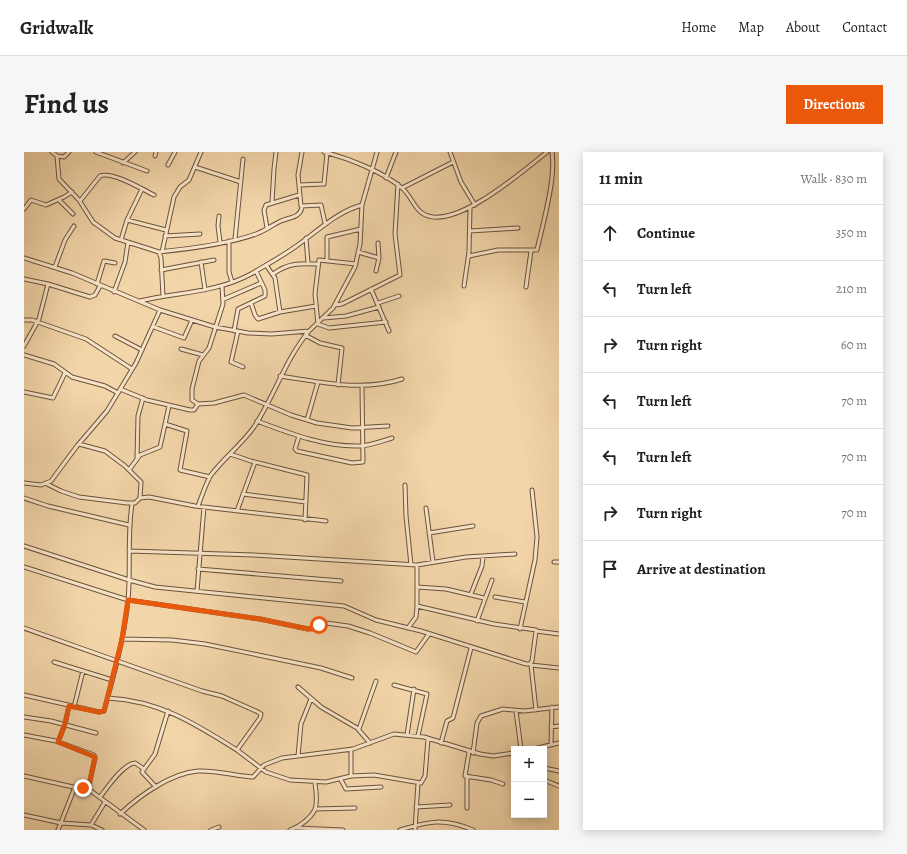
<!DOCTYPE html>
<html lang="en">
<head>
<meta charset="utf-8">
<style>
	:root { --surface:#fff; --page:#f6f6f6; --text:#202124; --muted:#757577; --line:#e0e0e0; --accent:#ea580c }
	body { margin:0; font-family:Alegreya,serif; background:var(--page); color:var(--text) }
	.controls { position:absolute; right:12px; bottom:12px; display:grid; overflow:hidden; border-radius:0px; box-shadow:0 2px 10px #0003 }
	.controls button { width:36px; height:36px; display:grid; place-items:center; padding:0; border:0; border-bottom:1px solid var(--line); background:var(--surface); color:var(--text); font:20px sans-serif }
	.stop { position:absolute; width:12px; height:12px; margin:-9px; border:3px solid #ea580c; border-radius:50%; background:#fff }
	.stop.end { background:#ea580c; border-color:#fff; box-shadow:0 1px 4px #0008 }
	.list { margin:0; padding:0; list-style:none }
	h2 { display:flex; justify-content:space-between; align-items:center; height:52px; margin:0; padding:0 16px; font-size:17px }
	h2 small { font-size:13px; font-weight:400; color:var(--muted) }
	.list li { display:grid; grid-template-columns:26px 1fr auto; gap:12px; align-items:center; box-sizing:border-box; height:56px; padding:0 16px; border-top:1px solid var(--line) }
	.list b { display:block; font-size:15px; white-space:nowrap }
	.list em { font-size:13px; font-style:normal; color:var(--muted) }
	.icon { flex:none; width:22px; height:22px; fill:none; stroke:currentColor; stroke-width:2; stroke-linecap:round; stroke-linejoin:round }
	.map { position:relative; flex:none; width:535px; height:678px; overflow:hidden; border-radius:0px }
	header { display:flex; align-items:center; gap:24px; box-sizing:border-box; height:56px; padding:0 20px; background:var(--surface); border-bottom:1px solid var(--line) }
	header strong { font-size:19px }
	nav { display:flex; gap:22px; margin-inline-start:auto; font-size:14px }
	.intro { display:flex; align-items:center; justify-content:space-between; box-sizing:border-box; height:96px; padding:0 24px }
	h1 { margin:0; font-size:28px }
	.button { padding:10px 18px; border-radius:0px; background:var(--accent); color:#fff; font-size:14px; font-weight:700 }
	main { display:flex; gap:24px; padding:0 24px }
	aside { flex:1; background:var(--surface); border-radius:0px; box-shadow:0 2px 10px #0003 }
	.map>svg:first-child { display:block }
</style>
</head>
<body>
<header>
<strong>Gridwalk</strong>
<nav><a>Home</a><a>Map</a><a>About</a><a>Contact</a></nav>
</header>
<div class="intro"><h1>Find us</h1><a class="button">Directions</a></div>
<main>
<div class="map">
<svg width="535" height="678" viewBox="0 0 535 678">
	<rect width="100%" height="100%" fill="#f2d5a9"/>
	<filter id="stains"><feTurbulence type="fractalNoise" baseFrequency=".005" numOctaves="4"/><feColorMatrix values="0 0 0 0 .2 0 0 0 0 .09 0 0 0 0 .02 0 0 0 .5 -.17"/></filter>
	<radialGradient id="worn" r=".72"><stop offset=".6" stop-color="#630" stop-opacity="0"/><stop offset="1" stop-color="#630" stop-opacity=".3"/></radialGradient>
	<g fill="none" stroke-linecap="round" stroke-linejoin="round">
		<g stroke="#6c523d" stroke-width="5">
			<path id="street" d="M28,0L33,4L35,27L55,48L69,70L91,86L135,100L137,106L139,144
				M72,0L123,19
				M278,0L274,23L277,54L297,53L301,71
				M300,0C324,6 360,20 379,37C387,44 390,56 398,61C428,82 500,18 523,0
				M426,0L437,30L451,53
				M33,4L40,5L45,0
				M131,4L132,0
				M99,11L111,0
				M144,13L151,0
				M171,15L217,30
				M362,26L372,0
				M275,33L300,32L303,1
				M378,36L429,10
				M35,48L49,62
				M56,49L76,24C88,19 118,37 130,43
				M248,50L250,17L252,0
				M0,57L7,48L22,53L40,45L48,40
				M195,64L194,74L196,90
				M103,68L142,78
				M243,76L240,58L242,53L275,43
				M446,79L494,76
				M141,84L176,82
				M282,86L284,111
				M211,87L219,7
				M97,88L103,68L118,37
				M205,89V120L208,130
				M135,100C164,97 205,92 232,82C241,79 248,73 257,69C266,65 276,66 278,55
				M138,100L150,45L156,35L165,28L177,0
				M334,100L355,106
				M445,104L474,98H513C519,71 532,27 528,0
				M0,106L48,121L136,158L191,175L224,181L248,182L285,179L309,156L331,115L336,92L338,53L353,0
				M303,108V85L337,77
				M177,110L181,138
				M332,112L295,108L291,142L294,172L305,176L362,170
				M242,113L251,126L256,160
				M31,115L41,88L50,74
				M137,118L190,108
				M352,119L355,106L354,91
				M249,122C264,111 276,111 294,112
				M0,127L24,132L66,145L71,143L76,134
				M73,132L80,109L91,111
				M440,134L445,100L446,56
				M502,135L507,99
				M347,137L365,179
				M90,140L101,110L104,90
				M200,147L237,131
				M116,149C153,140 192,141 227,122C242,113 257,105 271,95C293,80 312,60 338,53
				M227,151L231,163L234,167L256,160L292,154
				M354,151L375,144
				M311,153L318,152L376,123L371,82L374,32
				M300,166L322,164L355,155
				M0,168H8L62,187L108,217
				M130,175L160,186L168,168
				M210,179L214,157L241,144V138L232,119
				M214,179L207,210L219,215
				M281,183L296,191L318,196L314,233
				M91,184L118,198
				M0,194L15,167L24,132
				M157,197L179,203
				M0,203L30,212L48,225L81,234L94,241
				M256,224C297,230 338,240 378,227
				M96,237L123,248L166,258H170L174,252L190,251L220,243L267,263L293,271L328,276L364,274
				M0,240L29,246L41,221
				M174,252L168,248V237L175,209L185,196L199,152L198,134
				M283,268L294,230
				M233,269C265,281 300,295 335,294C346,294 358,289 368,286
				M141,272L163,279L156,318L186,325
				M275,284L271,297L273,299L328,311L339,310L338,234
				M55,292L81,299L101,314L117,330L116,346
				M206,302L227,309L283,323L281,368
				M113,306L114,264L119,246
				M105,318L116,303L136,295L145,254
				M0,331L17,333L27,329L53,294L83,259L112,211L136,158
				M23,332L37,339L55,345L103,351H111L116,346L125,345L171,354L302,369
				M381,333L382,364L387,413
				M219,342L282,350
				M0,346L24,354L105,373
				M174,354C178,344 181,333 187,323C200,306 218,292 230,275C251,243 261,208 285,179
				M402,356L409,410
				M213,359L231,310
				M405,381L449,374
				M0,394L105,428L131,435L320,454L352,468L397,479L502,512H506L508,509L512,479L535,482
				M105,399L230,403L393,413V454L470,472L512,478
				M530,410H535
				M393,413L442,405L491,402
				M0,415L104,448L236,467L284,477L302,471L324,474L346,481L392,500L405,482
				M174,417L317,429
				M393,435L422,437L460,446
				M173,439L180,355
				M447,442L458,414L459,404
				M471,445L501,450
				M453,469L468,428
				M0,476L178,539L198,544L234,560L237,562L236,566L213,598L242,620L266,628L302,630L327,624L350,623L397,631L401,624L404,587
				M384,476L392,465L393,454
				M496,477L511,408L513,385L508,338
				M98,487L148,488L181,492L297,516L328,526
				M30,510L88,528
				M507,513L512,558
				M507,513L535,516
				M370,533L403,542L394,584
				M274,535L297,555L333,576L346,591
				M0,543L75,560L80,559C90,523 100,486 104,449C107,417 103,384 108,352
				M84,546C136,549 170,571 213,598
				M50,555L59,519
				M492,559L497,597
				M0,565L27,569L72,581
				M527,575L535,574
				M335,577L352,529
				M0,583L32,589L70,603L71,606L64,638
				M383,583L390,537
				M34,590L41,572L45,554
				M417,591L423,569L429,566L447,496
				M527,593L528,555
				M509,597L535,591
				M445,600L441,624L467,628L479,632
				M449,601L453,571L457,564L479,557L500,559L535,555
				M274,604L277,572L287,547
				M520,616L535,619
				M0,624L67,639L120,678
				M327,624V597
				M443,625V656
				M317,628L322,637L357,635
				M520,628L535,634
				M132,635L118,620L131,602L144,559
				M76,645C83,636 99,612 111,611L120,617
				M392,655L426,653
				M291,657L331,656
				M96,662C115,644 147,621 174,619C192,618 211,624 229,625L240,613L258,606L329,597L370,582L400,585L456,602L469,604L490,601
				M0,663L37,671L67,673L78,678
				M67,673L81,650
				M273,676L319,678
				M34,678L51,635
				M187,678L195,675
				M266,678C275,675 291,664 292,653C293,646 292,638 291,631
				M376,678C405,669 420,666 449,678
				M391,678L394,631"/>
		</g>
		<use href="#street" stroke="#f7e4c7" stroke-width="3"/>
	</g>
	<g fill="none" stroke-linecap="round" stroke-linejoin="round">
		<path stroke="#ea580c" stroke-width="5" d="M59,636L64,638L71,605L34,590L41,572L45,554L75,560L80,559L98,487L104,448L236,467L284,477H290L295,473"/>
	</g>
	<rect width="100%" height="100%" filter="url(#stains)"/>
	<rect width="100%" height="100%" fill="url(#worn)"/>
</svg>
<div class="controls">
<button>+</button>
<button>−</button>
</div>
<div class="stop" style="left:295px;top:473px"></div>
<div class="stop end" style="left:59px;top:636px"></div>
</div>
<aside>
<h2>11 min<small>Walk · 830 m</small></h2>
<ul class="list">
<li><svg class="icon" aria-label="ahead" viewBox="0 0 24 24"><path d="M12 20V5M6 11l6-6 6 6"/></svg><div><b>Continue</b></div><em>350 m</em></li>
<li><svg class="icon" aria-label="left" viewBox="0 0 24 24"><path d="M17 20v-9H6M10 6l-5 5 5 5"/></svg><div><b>Turn left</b></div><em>210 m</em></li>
<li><svg class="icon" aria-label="right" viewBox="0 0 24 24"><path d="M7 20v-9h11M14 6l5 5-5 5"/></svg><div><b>Turn right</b></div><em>60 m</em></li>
<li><svg class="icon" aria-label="left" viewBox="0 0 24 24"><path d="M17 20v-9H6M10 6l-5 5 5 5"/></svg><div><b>Turn left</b></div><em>70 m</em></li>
<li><svg class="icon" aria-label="left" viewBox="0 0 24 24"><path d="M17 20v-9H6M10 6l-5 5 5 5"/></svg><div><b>Turn left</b></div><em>70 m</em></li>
<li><svg class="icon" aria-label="right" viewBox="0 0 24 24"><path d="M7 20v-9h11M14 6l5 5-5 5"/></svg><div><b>Turn right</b></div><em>70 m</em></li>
<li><svg class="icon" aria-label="arrive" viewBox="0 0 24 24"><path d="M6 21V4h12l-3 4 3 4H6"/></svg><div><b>Arrive at destination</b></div></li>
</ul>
</aside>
</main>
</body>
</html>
